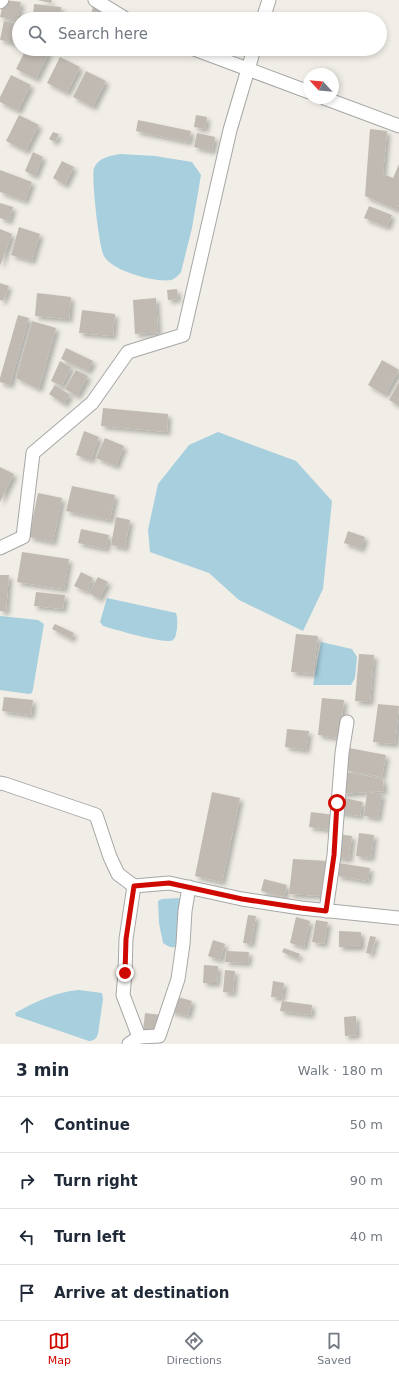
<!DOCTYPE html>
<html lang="en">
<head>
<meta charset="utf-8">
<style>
	:root { --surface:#fff; --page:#f6f6f7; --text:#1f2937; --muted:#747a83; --line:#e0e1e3; --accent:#d00900 }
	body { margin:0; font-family:"DejaVu Sans",sans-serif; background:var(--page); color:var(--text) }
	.compass { position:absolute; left:303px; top:68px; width:36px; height:36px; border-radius:50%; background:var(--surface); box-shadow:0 2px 6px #0003; rotate:296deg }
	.stop { position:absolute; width:12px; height:12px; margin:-9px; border:3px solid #d00900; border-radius:50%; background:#fff }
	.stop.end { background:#d00900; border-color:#fff; box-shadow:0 1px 4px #0008 }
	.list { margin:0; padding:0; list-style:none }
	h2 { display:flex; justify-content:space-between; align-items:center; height:52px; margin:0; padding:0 16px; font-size:17px }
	h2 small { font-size:13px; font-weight:400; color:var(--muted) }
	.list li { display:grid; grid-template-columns:26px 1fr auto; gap:12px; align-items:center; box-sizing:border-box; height:56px; padding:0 16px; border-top:1px solid var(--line) }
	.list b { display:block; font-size:15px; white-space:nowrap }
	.list em { font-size:13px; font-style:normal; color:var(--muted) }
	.icon { flex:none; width:22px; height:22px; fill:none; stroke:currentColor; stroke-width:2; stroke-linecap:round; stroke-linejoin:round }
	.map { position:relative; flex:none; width:399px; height:1044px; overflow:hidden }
	.search { position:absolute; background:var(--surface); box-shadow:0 2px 6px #0003; left:12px; right:12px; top:12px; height:44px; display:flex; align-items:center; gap:10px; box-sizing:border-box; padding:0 14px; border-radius:22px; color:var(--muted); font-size:15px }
	.sheet { height:276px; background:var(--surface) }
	nav { display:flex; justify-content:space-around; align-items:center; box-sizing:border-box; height:56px; border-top:1px solid var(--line); background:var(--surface); font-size:11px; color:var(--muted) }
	nav a { display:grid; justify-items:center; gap:2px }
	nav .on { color:var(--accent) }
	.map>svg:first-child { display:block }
</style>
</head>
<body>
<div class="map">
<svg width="399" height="1044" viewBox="0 0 399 1044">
	<defs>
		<filter id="shadow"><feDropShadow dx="3.5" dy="3.5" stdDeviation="2" flood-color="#0004"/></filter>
	</defs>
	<rect width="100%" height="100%" fill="#f0eee6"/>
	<path fill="#a7cfde" d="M120,154L155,156L192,162L201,175L192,228L181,272C179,275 175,279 171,280C156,283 112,271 104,256C99,248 91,176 94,168C99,157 110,156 120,154Z
		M218,432L296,461L332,501L323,589L303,631L239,600L209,573L150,552L148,530L158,484L189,445Z
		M107,598L176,613C178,619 177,623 177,629C176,633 176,638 173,640C167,645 113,629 103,626L100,622Z
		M0,616L38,620L44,624L33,689L32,693L29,694L0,690Z
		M321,642L352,649L357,657L355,678L351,685H313Z
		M179,898L183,901L178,946C173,949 167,946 163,943L159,923L158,901L162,899Z
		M79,990L102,993L103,999L98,1034C96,1039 93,1041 89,1041L16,1016L15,1013C35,1002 55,992 79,990Z"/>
	<path fill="#c1bab3" filter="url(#shadow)" d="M4,0L21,2L17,21L0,17Z
		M37,0H52L51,3Z
		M94,3L100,6L98,19H90Z
		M34,4L61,7L60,19L33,18Z
		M4,21L19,24L17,43L0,40Z
		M26,49H41L49,53L36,79L16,69Z
		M60,57L80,67L67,93L47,83Z
		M86,71L106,81L93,107L73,97Z
		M11,75L31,85L18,111L0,102V97Z
		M19,115L39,125L26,151L6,141Z
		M196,115L207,117L205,129L194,127Z
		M138,120L191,131L189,142L136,131Z
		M370,129L387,131L383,174L393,178L399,164V204L397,210L365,196Z
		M53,132L59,134L55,142L49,139Z
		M197,133L215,137L212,151L194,147Z
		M33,152L43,157L35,176L25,171Z
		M62,161L74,167L65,185L53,178Z
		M0,170L32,182L25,201L0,192Z
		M0,203L13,207L9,221L0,218Z
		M369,206L392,215L387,227L364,218Z
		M19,227L40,234L32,261L11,255Z
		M0,229L12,234L0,266Z
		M0,283L9,286L3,301L0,300Z
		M177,289L178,299L168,300L167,290Z
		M37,293L71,297L69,319L35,316Z
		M156,298L158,332L135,334L133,300Z
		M82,310L115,314L113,336L79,333Z
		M18,315L29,318L10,385L0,382V378Z
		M32,321L56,328L39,389L16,378Z
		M66,348L93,361L88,371L61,359Z
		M382,360L399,370L385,395L368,385Z
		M60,361L71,367L62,386L51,381Z
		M76,370L88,376L77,396L65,389Z
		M399,382V406L389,400Z
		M55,385L70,395L64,404L49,394Z
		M103,408L168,414L167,432L101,426Z
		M84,431L99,437L91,460L76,455Z
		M105,438L124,446L116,466L96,458Z
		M0,467L14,474L0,502Z
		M72,486L115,495L110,520L66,511Z
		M38,493L62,498L53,542L29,537Z
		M116,517L130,520L125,548L111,545Z
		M81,529L109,535L106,549L78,543Z
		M348,531L365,537L361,549L344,543Z
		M22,552L69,559L64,589L17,582Z
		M81,572L93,578L87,592L74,586Z
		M0,575H9L6,611H0Z
		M98,577L108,582L99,599L89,593Z
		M36,592L65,595L63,609L34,606Z
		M55,624L74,633L71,639L52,629Z
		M296,634L318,636L313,674L291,672Z
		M359,654L374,655L370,702L355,701Z
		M4,697L33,700L31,715L2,711Z
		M322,698L344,700L340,738L318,735Z
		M378,704L399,706L395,744L373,742Z
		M287,729L309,731L306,750L285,747Z
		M349,748L386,755L382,777L345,770Z
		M346,772L383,779L384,791L368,792L382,794L378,818L364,816L367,792L341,794Z
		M212,792L240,798L222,882L195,876Z
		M340,797L363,802L360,816L337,812Z
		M311,812L334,815L332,830L309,827Z
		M359,833L374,835L371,858L356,856Z
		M338,834L352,836L349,859L334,857Z
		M293,859L328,861L323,896L289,894Z
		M339,863L370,868L368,881L337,876Z
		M264,879L287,885L284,897L261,891Z
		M248,915L256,916L251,944L243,943Z
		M296,917L310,921L304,947L290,943Z
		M316,920L328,922L324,944L312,942Z
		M339,931L361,932V947H339Z
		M370,936L376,937L371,954L366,953Z
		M213,940L225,944L220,960L208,956Z
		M284,948L300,954L298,959L282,952Z
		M226,951L249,952L248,963L225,962Z
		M204,965L218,966L217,983H203Z
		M225,970L235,971L233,993L223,992Z
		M273,981L284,983L282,998L271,997Z
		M174,996L192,1001L188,1016L170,1011Z
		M282,1001L312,1005L311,1015L280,1011Z
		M145,1013L161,1015L159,1033L143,1031Z
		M356,1016L357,1035L345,1036L344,1017Z"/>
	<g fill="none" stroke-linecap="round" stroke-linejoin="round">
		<g stroke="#a7a7a7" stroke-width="15">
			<path id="street" d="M95,0L126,19
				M0,2L2,0
				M263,19L269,0
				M194,49L309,92
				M324,98L399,126
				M0,548L23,537L33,453L92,403L128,352L183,335L230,130L254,49
				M0,783L5,784L96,815L110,857L118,874L134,886L169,883L242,899L301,908L399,918
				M134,886L126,939L125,973L123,995L139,1037
				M326,911L334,855L342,753L347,722
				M129,1044L139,1037L159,1036L178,979L183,944L185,911L189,887"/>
		</g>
		<use href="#street" stroke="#fff" stroke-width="13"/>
	</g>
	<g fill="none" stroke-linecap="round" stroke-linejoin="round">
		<path stroke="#d00900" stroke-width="5" d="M125,973L126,939L134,886L169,883L242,899L301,908L326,911L334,855L337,803"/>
	</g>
</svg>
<svg class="compass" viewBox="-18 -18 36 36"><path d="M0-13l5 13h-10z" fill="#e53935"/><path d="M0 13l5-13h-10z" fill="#747a83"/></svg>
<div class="stop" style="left:337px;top:803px"></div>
<div class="stop end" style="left:125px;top:973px"></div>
<div class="search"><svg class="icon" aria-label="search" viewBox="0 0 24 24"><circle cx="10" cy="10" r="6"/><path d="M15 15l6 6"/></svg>Search here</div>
</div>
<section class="sheet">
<h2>3 min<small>Walk · 180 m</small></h2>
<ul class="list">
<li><svg class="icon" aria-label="ahead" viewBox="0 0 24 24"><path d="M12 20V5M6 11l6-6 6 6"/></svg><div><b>Continue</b></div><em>50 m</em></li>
<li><svg class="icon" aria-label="right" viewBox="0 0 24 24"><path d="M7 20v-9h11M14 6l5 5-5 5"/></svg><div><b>Turn right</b></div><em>90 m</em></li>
<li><svg class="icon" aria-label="left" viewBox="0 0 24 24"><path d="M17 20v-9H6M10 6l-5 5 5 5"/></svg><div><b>Turn left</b></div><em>40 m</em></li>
<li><svg class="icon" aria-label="arrive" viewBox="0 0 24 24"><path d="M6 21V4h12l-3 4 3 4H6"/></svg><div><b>Arrive at destination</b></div></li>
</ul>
</section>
<nav>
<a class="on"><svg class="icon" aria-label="map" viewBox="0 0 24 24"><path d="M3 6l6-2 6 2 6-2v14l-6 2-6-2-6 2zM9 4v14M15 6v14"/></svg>Map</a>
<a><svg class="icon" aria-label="directions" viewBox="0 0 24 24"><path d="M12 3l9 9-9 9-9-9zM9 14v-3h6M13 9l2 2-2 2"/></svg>Directions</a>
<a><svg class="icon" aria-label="saved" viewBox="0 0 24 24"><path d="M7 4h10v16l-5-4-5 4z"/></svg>Saved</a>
</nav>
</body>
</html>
